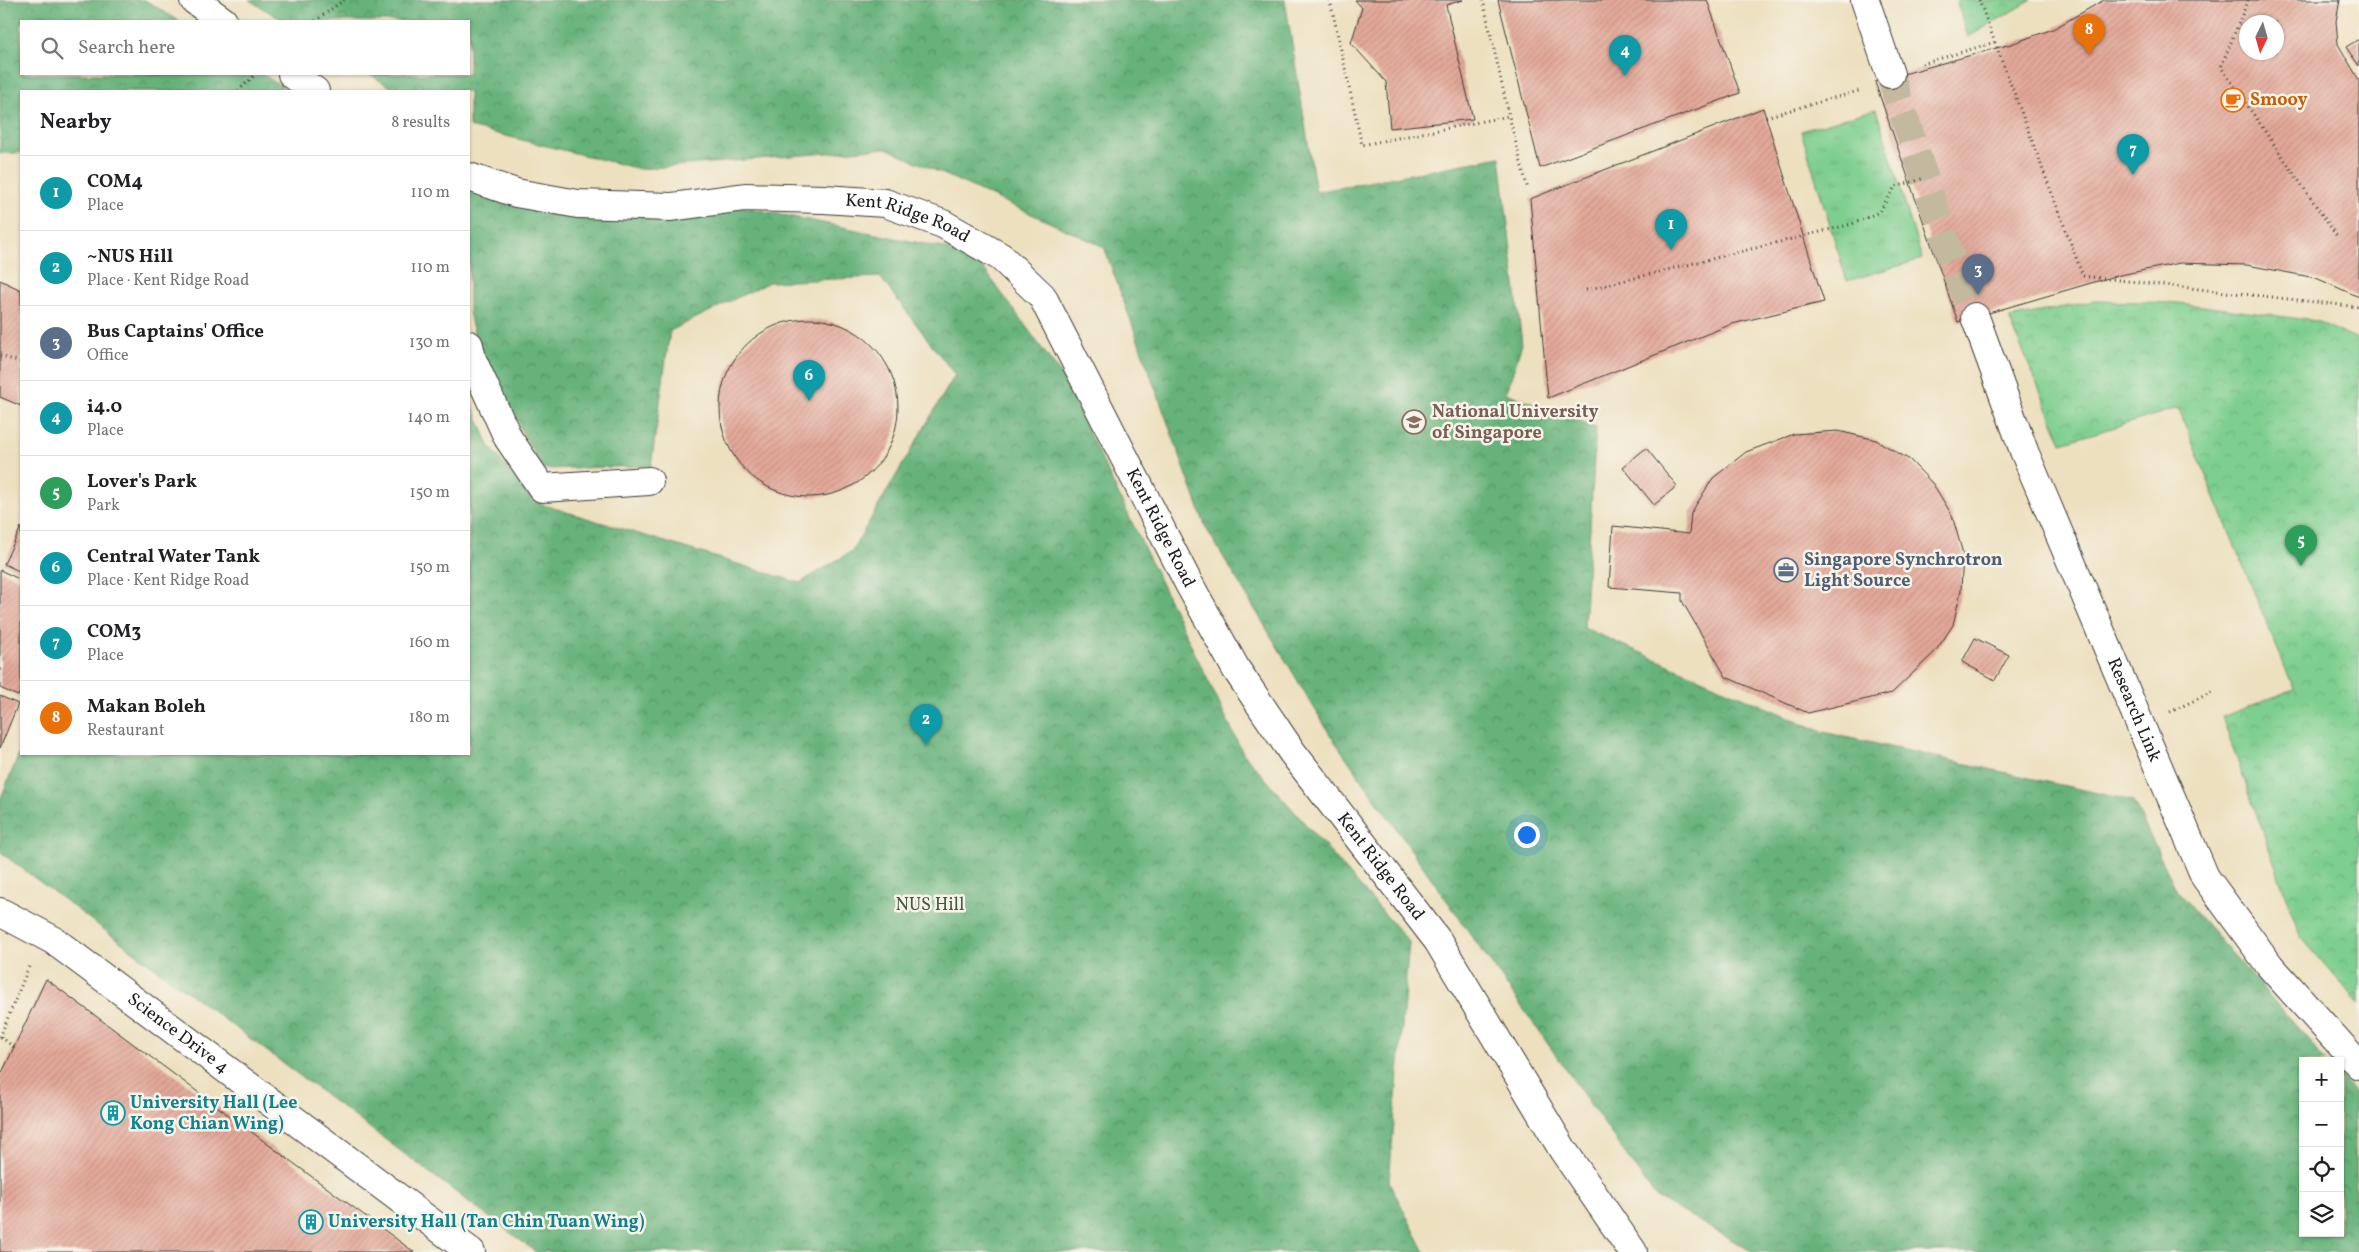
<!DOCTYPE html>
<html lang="en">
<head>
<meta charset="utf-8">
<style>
	:root { --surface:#fff; --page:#f6f6f6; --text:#202124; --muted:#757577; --line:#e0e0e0; --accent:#1f6fb2 }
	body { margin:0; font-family:Vollkorn,serif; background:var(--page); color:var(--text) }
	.controls { position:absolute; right:15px; bottom:15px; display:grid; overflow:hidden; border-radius:0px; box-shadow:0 1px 4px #0004 }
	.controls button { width:45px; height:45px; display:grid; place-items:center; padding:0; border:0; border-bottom:1px solid var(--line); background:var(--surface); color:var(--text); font:25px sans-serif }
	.compass { position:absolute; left:2239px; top:15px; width:45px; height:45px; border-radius:50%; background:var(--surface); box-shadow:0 1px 4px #0004; rotate:185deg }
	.you { position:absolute; left:1526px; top:834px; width:18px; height:18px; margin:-12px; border:4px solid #fff; border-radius:50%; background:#1a73e8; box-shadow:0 0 0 8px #1a73e833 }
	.badge { display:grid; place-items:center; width:32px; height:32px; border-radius:50%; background:var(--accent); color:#fff; font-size:16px; font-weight:700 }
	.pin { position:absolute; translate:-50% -41px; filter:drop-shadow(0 1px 2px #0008) }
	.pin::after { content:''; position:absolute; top:26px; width:18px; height:15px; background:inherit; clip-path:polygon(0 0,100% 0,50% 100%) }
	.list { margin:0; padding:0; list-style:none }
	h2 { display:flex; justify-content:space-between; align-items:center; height:65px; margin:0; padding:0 20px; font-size:21px }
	h2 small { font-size:16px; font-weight:400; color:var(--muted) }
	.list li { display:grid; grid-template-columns:32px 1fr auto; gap:15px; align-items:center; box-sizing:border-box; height:75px; padding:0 20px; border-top:1px solid var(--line) }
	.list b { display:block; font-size:19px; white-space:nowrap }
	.list p { margin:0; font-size:16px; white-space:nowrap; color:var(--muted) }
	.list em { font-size:16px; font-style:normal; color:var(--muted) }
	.icon { flex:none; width:28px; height:28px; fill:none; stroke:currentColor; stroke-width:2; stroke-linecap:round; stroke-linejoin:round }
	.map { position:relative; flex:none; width:2359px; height:1252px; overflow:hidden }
	.search { position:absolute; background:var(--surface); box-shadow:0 1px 4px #0004; left:20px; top:20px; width:450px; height:55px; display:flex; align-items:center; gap:12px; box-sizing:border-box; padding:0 18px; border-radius:0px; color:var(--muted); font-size:19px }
	.panel { position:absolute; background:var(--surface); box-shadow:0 1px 4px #0004; left:20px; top:90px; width:450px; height:665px; border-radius:0px }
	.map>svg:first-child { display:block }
</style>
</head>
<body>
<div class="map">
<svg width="2359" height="1252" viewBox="0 0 2359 1252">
	<defs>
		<pattern id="grass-tufts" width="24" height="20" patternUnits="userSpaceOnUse" patternTransform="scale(1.25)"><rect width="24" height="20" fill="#7ecf8f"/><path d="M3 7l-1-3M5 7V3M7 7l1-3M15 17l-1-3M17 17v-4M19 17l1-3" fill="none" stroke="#6cb17b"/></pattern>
		<pattern id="forest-crowns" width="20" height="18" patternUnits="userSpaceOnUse" patternTransform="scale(1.25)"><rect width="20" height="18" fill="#66b27a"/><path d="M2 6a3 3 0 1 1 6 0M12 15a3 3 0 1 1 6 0" fill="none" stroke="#539063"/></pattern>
		<pattern id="park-crowns" width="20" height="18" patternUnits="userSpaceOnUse" patternTransform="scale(1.25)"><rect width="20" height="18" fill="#7ecf8f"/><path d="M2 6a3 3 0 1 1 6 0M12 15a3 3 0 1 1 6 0" fill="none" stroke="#6cb17b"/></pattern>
		<pattern id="building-hatch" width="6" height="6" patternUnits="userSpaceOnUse" patternTransform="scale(1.25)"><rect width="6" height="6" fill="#e3a899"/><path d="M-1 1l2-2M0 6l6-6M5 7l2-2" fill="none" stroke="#c29083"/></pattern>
	</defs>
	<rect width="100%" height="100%" fill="#f7f3e8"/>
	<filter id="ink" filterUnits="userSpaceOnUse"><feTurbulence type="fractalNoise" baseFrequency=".02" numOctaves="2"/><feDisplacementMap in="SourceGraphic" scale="10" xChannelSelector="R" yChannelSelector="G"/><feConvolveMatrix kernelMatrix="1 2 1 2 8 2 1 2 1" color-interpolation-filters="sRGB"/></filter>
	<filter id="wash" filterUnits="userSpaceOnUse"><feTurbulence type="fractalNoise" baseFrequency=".0096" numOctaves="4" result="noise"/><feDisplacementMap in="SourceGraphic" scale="20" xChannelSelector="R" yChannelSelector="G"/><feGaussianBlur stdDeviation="1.12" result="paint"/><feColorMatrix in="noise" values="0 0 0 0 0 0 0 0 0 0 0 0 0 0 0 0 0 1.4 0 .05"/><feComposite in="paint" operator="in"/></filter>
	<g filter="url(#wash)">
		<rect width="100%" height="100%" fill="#ede0bf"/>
		<path fill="url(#grass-tufts)" stroke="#4d7656" d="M1876,109L1922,259L1847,281L1801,131Z"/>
		<path fill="url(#forest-crowns)" stroke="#41674b" d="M0,0H145L179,21H21V74H262L290,91H21V153H0Z
			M249,0H1285L1316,192L1500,157L1522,344L1506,393L1596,427L1584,628L1823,732L2133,801L2177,891L2327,1061H2303V1233H2340V1075L2354,1091L2357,1252H1753L1655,1196L1331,736L1206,528L1104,247L886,148L640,169L469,127V91H397L369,74H469V21H284Z
			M469,183L745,207L973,254L1060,373L1243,753L1409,942L1389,1182L1425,1252H536L0,852V800L21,749V754H469V397L489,445L534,502L800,583L852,551L955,375L880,277L769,282L670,331L651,466L543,469L479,355L469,312Z"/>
		<path fill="url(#park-crowns)" stroke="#4d7656" d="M1956,0H2032L1968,37Z
			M2094,301L2179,303L2316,321L2359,340V1004L2300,936L2222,717L2294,689L2178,408L2062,443L2009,318Z"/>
		<g id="blocks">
			<path fill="url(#building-hatch)" fill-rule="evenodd" d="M1355,0H1463L1446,5L1473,119L1390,128L1386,82L1351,43L1362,8Z
				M1498,0H1707L1740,93L1540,168Z
				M2104,0H2340L2336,21L2338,44L2359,80V297L2316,278L2247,265L2180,263L2115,276L1958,322L1875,82L2011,44L2053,29ZM2246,22H2276V52H2246Z
				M2359,39V66L2346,47Z
				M1763,108L1824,302L1732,324L1548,398L1530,199Z
				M0,280L21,290V406L0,397Z
				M720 408a89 89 0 1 1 178 0a89 89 0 1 1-178 0Z
				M1838,431L1876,440L1910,460L1933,484L1952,515L1963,554L1961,590L1953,625L1935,652L1892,693L1808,713L1726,677L1682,601V593L1609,587L1613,526L1689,534L1691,513L1713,478L1746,452L1794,434Z
				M1646,448L1677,486L1654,505L1623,467Z
				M21,527V572L4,564Z
				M0,570L21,580V689L18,696L0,688Z
				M1975,638L2009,655L1995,680L1962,662Z
				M0,696L18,704L0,748Z
				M46,979L273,1148L414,1252H0V1077Z"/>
		</g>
	</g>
	<g filter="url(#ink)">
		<use href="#blocks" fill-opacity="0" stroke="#3b3934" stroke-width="1"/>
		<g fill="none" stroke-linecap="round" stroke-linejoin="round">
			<path stroke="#c3b99e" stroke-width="28" stroke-dasharray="28 14" stroke-linecap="butt" d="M1890,74L1955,270L1975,317"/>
			<g stroke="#3b3934" stroke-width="30">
				<g id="minor">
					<path d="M194,0L223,21"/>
					<path d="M1865,0L1890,74"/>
					<path d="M292,74L315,91"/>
					<path id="s1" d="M469,177L516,193L578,204L671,207L745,197L824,199L885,203L943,224L1001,257L1042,296L1188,582L1236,669L1292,752L1438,941L1563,1150L1633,1252"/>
					<path id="s2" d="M1975,317L2024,451L2205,877L2270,966L2359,1065"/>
					<path d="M469,345L472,359L508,438L542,488L649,481"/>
					<path id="s3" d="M0,912L53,940L471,1252"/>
				</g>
			</g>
			<path stroke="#3b3934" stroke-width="3" stroke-dasharray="1 4" stroke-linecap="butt" d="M1330,0L1362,145L1509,116L1528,190
				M1483,0L1509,116
				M1979,0L2083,276L2359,307
				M2248,0L2221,67L2338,238
				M315,21L344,0
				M1922,64L1995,42
				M238,91L256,74
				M1766,117L1862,90
				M1586,290L1852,224L1879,212L1895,187L1925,178
				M0,356L21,362
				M2170,712L2212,692
				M0,1037L30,964
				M1,1037L14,1047"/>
			<use href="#minor" stroke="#fff" stroke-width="28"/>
		</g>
	</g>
	<defs>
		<g id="cafe-ring" transform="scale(1.25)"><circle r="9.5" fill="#f7f3e8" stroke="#e8710a" stroke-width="1.5"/><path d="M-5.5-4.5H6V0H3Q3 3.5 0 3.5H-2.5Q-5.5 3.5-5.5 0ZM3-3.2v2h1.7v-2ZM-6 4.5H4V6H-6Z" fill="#e8710a"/></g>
		<g id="university-ring" transform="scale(1.25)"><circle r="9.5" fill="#f7f3e8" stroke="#8d6e63" stroke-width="1.5"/><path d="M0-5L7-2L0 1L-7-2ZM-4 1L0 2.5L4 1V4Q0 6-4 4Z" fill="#8d6e63"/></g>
		<g id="office-ring" transform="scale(1.25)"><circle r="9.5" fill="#f7f3e8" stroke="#5c6f8a" stroke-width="1.5"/><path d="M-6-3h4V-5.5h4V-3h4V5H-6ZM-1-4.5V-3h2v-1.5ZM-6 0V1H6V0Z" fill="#5c6f8a"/></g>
		<g id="building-ring" transform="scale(1.25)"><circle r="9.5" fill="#f7f3e8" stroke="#0f9aa8" stroke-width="1.5"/><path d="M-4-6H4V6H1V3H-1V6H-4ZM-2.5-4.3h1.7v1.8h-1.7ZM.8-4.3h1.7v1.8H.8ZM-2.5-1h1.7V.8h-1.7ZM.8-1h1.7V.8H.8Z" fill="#0f9aa8"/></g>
	</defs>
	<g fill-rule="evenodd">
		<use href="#cafe-ring" x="2233" y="100"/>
		<use href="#university-ring" x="1414" y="422"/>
		<use href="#office-ring" x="1786" y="570"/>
		<use href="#building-ring" x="113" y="1113"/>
		<use href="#building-ring" x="311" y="1222"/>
	</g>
	<g text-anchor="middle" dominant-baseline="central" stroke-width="5" stroke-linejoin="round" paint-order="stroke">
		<g font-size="18" font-weight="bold" fill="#c56008" stroke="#f7f3e8" text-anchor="start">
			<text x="2250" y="100">Smooy</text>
		</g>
		<g font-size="18" fill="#1c1c1c" stroke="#f7f3e8">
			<text stroke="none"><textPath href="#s1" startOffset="446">Kent Ridge Road</textPath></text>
			<text stroke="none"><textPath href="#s1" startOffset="866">Kent Ridge Road</textPath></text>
			<text stroke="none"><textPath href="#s2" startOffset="424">Research Link</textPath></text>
			<text stroke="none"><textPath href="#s1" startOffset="1271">Kent Ridge Road</textPath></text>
			<text stroke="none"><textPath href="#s3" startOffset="216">Science Drive 4</textPath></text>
		</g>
		<g font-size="18" font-weight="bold" fill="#785e54" stroke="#f7f3e8" text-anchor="start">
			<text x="1432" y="412">National University<tspan x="1432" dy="21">of Singapore</tspan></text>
		</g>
		<g font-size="18" font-weight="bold" fill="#4e5e75" stroke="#f7f3e8" text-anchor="start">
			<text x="1804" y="560">Singapore Synchrotron<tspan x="1804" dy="21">Light Source</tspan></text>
		</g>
		<g font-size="18" fill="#3e5b44" stroke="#f7f3e8">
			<text x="930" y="905">NUS Hill</text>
		</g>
		<g font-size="18" font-weight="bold" fill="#0d838f" stroke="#f7f3e8" text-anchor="start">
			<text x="130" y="1103">University Hall (Lee<tspan x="130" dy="21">Kong Chian Wing)</tspan></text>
			<text x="328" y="1222">University Hall (Tan Chin Tuan Wing)</text>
		</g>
	</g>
</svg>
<div class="controls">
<button>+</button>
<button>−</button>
<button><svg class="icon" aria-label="locate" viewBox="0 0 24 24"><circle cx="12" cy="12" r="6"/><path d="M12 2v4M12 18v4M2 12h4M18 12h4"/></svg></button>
<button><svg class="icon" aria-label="layers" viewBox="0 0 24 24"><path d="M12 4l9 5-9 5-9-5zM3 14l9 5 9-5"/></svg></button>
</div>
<svg class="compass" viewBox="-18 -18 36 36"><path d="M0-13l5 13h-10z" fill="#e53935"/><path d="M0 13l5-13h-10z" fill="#757577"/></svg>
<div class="you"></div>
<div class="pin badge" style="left:1671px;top:250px;background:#0f9aa8">1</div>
<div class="pin badge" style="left:926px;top:745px;background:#0f9aa8">2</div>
<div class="pin badge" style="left:1978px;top:295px;background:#5c6f8a">3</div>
<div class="pin badge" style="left:1625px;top:76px;background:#0f9aa8">4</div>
<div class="pin badge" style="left:2301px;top:566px;background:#2e9e5b">5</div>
<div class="pin badge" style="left:809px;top:401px;background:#0f9aa8">6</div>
<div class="pin badge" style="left:2133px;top:175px;background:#0f9aa8">7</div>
<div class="pin badge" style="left:2089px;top:55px;background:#e8710a">8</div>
<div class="search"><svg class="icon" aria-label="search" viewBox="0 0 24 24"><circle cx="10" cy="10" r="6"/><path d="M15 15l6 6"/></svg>Search here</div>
<section class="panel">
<h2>Nearby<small>8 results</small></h2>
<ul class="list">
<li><span class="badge" style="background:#0f9aa8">1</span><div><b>COM4</b><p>Place</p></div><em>110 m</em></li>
<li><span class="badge" style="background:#0f9aa8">2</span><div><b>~NUS Hill</b><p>Place · Kent Ridge Road</p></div><em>110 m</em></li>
<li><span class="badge" style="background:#5c6f8a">3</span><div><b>Bus Captains' Office</b><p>Office</p></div><em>130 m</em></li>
<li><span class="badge" style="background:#0f9aa8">4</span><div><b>i4.0</b><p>Place</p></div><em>140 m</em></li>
<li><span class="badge" style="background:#2e9e5b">5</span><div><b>Lover's Park</b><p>Park</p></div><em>150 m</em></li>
<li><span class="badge" style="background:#0f9aa8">6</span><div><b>Central Water Tank</b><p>Place · Kent Ridge Road</p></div><em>150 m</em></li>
<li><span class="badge" style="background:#0f9aa8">7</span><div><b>COM3</b><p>Place</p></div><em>160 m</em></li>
<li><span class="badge" style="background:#e8710a">8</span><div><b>Makan Boleh</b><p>Restaurant</p></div><em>180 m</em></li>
</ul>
</section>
</div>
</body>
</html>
